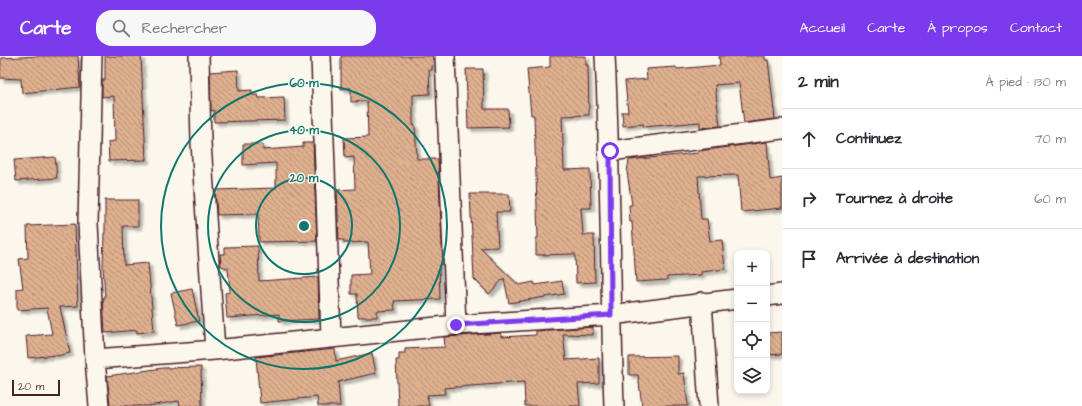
<!DOCTYPE html>
<html lang="fr">
<head>
<meta charset="utf-8">
<style>
	:root { --surface:#fff; --page:#f7f7f7; --text:#2b2b33; --muted:#7c7c81; --line:#e1e1e2; --accent:#7c3aed }
	body { margin:0; font-family:"Architects Daughter",sans-serif; background:var(--page); color:var(--text) }
	.controls { position:absolute; right:12px; bottom:12px; display:grid; overflow:hidden; border-radius:8px; box-shadow:0 2px 6px #0003 }
	.controls button { width:36px; height:36px; display:grid; place-items:center; padding:0; border:0; border-bottom:1px solid var(--line); background:var(--surface); color:var(--text); font:20px sans-serif }
	.scale { position:absolute; left:12px; bottom:10px; width:48px; box-sizing:border-box; padding-left:4px; border:2px solid #4a1f2b; border-top:0; font-size:11px; line-height:14px; white-space:nowrap; color:#4a1f2b; -webkit-text-stroke:3px #fbf7ec; paint-order:stroke }
	.stop { position:absolute; width:12px; height:12px; margin:-9px; border:3px solid #7c3aed; border-radius:50%; background:#fff }
	.stop.end { background:#7c3aed; border-color:#fff; box-shadow:0 1px 4px #0008 }
	.list { margin:0; padding:0; list-style:none }
	h2 { display:flex; justify-content:space-between; align-items:center; height:52px; margin:0; padding:0 16px; font-size:17px }
	h2 small { font-size:13px; font-weight:400; color:var(--muted) }
	.list li { display:grid; grid-template-columns:26px 1fr auto; gap:12px; align-items:center; box-sizing:border-box; height:60px; padding:0 16px; border-top:1px solid var(--line) }
	.list b { display:block; font-size:15px; white-space:nowrap }
	.list em { font-size:13px; font-style:normal; color:var(--muted) }
	.icon { flex:none; width:22px; height:22px; fill:none; stroke:currentColor; stroke-width:2; stroke-linecap:round; stroke-linejoin:round }
	.map { position:relative; flex:none; width:782px; height:350px; overflow:hidden }
	header { display:flex; align-items:center; gap:24px; box-sizing:border-box; height:56px; padding:0 20px; background:var(--accent); color:#fff }
	header strong { font-size:19px }
	nav { display:flex; gap:22px; margin-inline-start:auto; font-size:14px }
	.search { width:280px; height:36px; background:var(--page); display:flex; align-items:center; gap:10px; box-sizing:border-box; padding:0 14px; border-radius:16px; color:var(--muted); font-size:15px }
	main { display:flex }
	aside { flex:1; background:var(--surface) }
	.map>svg:first-child { display:block }
</style>
</head>
<body>
<header>
<strong>Carte</strong>
<div class="search"><svg class="icon" aria-label="search" viewBox="0 0 24 24"><circle cx="10" cy="10" r="6"/><path d="M15 15l6 6"/></svg>Rechercher</div>
<nav><a>Accueil</a><a>Carte</a><a>À propos</a><a>Contact</a></nav>
</header>
<main>
<div class="map">
<svg width="782" height="350" viewBox="0 0 782 350">
	<defs>
		<pattern id="building-back-hatch" width="6" height="6" patternUnits="userSpaceOnUse"><rect width="6" height="6" fill="#deb08f"/><path d="M-1 5l2 2M0 0l6 6M5-1l2 2" fill="none" stroke="#b68f75"/></pattern>
		<filter id="shadow"><feDropShadow dx="3.5" dy="3.5" stdDeviation="1" flood-color="#0004"/></filter>
	</defs>
	<rect width="100%" height="100%" fill="#fbf7ec"/>
	<filter id="ink" filterUnits="userSpaceOnUse"><feTurbulence type="fractalNoise" baseFrequency=".025" numOctaves="2"/><feDisplacementMap in="SourceGraphic" scale="8" xChannelSelector="R" yChannelSelector="G"/><feConvolveMatrix kernelMatrix="1 2 1 2 8 2 1 2 1" color-interpolation-filters="sRGB"/></filter>
	<g filter="url(#ink)">
		<path fill="url(#building-back-hatch)" stroke="#4a1f2b" filter="url(#shadow)" d="M39,0H78L80,31L22,37L21,23L0,22L1,2Z
			M105,0H141L146,104L109,105L108,86L115,85L114,40L102,41V24H105Z
			M341,0H433L432,14H429L430,38L413,39V69H415L417,103H438L443,208L439,209L440,243L394,245L395,254L377,255V261H358L357,238H351V219L370,218L368,186L344,187V184H339L337,134L355,133L354,101L345,102L344,82L368,81L367,45L351,46V32L341,33Z
			M550,0H586V9H588L589,59L562,60L564,114L590,113L591,152H581L583,179H594L595,226L576,227L575,198L536,199V182H538L534,59H531L527,13L550,11Z
			M719,0H765V4H768L775,63L744,67L739,27L715,29L720,70L700,72V66L644,71L643,68L623,70L622,56H628L625,25L647,23L646,13L676,11L677,13L720,9Z
			M466,13H483L484,53H508L509,71L468,72Z
			M238,14L239,35L252,34V39H258L259,42L284,41L285,64L214,66V54L211,55L210,16Z
			M767,86L770,124L782,122V152L741,156L738,119L698,120L701,163H707L710,185L722,184L725,213L701,216V219L667,221V224L636,226L632,166H630L629,149H632L627,116L629,104L698,97V95Z
			M303,87H313L317,185L259,186L258,158L217,159L215,134L276,132V107L243,109V88H263V94L303,91Z
			M55,101L57,122L16,125L14,104Z
			M470,138H509L510,156H496L498,191L480,192L519,229L534,226L535,229L562,225L564,238L509,247L504,222L489,238L474,223Z
			M105,144H138V170H123L124,209L148,207L154,275L137,277V274L105,277L103,242H105L103,210L104,177H105Z
			M75,168L78,250L60,251L70,297L57,300L56,299L28,302L26,280L52,278L47,252L17,254V233L23,232L19,203L28,202L27,170Z
			M258,190L259,225L318,221L319,263L279,265V258L227,262L225,237L230,236L228,212L221,210L220,198H225V191Z
			M192,233L199,265L178,269L171,237Z
			M593,271V279L563,278L566,304L599,302V327L578,328L580,350H525L524,326L444,332L445,338L427,339L429,350H398L396,304H399V297H405V293L445,291L444,281L501,277V281L536,279V275Z
			M782,276V298L767,299V277Z
			M335,293L336,305L372,297L376,317L338,326L340,350H318L317,341L260,347L256,301Z
			M678,300V318L684,317L688,350H642L638,319H629V301Z
			M201,311L202,350H180L179,345L148,350H110L107,320L163,312Z"/>
		<g fill="none" stroke-linecap="round" stroke-linejoin="round">
			<g stroke="#4a1f2b" stroke-width="22">
				<path id="minor" d="M92,0L88,168L95,303L99,350
					M199,0L201,87L215,294
					M321,0L331,281
					M445,0L456,269
					M605,0C611,117 610,233 614,350
					M610,95L782,73
					M767,240L782,238
					M702,246L709,350
					M95,303L215,294L456,269L611,259L737,243"/>
			</g>
			<use href="#minor" stroke="#fbf7ec" stroke-width="19"/>
		</g>
	</g>
	<g fill="none" stroke-linecap="round" stroke-linejoin="round" filter="url(#ink)">
		<path stroke="#7c3aed" stroke-width="5" d="M456,269L611,259L610,95"/>
	</g>
	<g fill="none" stroke="#0f766e" stroke-width="2">
		<circle cx="304" cy="170" r="48"/>
		<circle cx="304" cy="170" r="96"/>
		<circle cx="304" cy="170" r="143"/>
	</g>
	<circle cx="304" cy="170" r="6" fill="#0f766e" stroke="#fbf7ec" stroke-width="2"/>
	<g font-size="12" text-anchor="middle" font-weight="bold" fill="#0f766e" stroke="#fbf7ec" stroke-width="3" stroke-linejoin="round" paint-order="stroke">
		<text x="304" y="31">60 m</text>
		<text x="304" y="78">40 m</text>
		<text x="304" y="126">20 m</text>
	</g>
</svg>
<div class="controls">
<button>+</button>
<button>−</button>
<button><svg class="icon" aria-label="locate" viewBox="0 0 24 24"><circle cx="12" cy="12" r="6"/><path d="M12 2v4M12 18v4M2 12h4M18 12h4"/></svg></button>
<button><svg class="icon" aria-label="layers" viewBox="0 0 24 24"><path d="M12 4l9 5-9 5-9-5zM3 14l9 5 9-5"/></svg></button>
</div>
<div class="scale">20 m</div>
<div class="stop" style="left:610px;top:95px"></div>
<div class="stop end" style="left:456px;top:269px"></div>
</div>
<aside>
<h2>2 min<small>À pied · 130 m</small></h2>
<ul class="list">
<li><svg class="icon" aria-label="ahead" viewBox="0 0 24 24"><path d="M12 20V5M6 11l6-6 6 6"/></svg><div><b>Continuez</b></div><em>70 m</em></li>
<li><svg class="icon" aria-label="right" viewBox="0 0 24 24"><path d="M7 20v-9h11M14 6l5 5-5 5"/></svg><div><b>Tournez à droite</b></div><em>60 m</em></li>
<li><svg class="icon" aria-label="arrive" viewBox="0 0 24 24"><path d="M6 21V4h12l-3 4 3 4H6"/></svg><div><b>Arrivée à destination</b></div></li>
</ul>
</aside>
</main>
</body>
</html>
